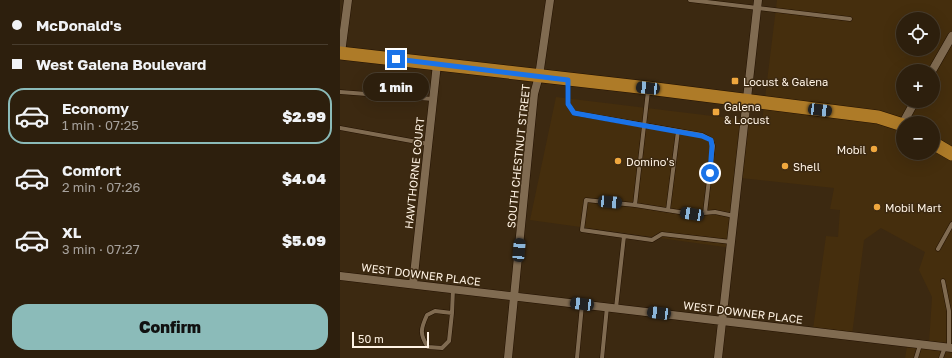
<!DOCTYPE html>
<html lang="en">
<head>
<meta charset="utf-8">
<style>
  :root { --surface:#2d1f0d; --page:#392c1b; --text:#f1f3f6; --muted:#a7a29d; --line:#483d2e; --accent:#8bbbb9 }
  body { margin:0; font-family:"Golos Text",sans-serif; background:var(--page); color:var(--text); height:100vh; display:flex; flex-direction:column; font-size:15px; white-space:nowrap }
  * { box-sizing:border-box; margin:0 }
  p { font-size:13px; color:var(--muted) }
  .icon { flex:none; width:22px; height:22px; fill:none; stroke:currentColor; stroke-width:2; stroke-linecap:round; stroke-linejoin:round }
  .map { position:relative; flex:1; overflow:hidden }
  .details { display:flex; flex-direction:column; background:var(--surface); width:340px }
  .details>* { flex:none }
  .guide { display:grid; align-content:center; height:88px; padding:0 12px; background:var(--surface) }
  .tools { position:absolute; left:556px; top:12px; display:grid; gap:8px }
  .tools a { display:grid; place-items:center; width:44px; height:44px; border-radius:50%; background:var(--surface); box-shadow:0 4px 16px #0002,0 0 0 1px var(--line); font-size:20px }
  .scale { position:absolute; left:12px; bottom:10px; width:77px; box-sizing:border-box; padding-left:4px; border:2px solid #fff3e4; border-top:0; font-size:11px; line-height:14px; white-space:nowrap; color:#fff3e4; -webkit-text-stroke:3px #3c2911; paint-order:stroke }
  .end { position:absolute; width:18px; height:18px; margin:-9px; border:5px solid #1a73e8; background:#fff; box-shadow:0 0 0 2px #fff }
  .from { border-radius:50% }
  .bubble { position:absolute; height:28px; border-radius:14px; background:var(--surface); box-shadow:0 4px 16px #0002,0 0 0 1px var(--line); font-size:13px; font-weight:800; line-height:28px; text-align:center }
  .car { position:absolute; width:12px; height:24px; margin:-12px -6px; border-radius:5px; box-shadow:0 0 3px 1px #0007; background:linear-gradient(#222 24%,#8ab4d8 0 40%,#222 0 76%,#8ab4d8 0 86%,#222 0) }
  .guide b { display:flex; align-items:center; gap:14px; height:38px; font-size:15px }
  .guide b+b { border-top:1px solid var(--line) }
  .guide i { width:10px; height:10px; background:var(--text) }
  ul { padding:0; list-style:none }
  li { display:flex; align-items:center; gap:12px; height:56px; margin:0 8px 6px; padding:0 4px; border:2px solid transparent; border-radius:16px }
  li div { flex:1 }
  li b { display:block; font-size:15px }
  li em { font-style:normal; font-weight:800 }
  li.active { border-color:var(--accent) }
  li>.icon { width:36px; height:36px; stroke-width:1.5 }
  .button { display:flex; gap:8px; margin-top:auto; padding:8px 12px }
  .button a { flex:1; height:46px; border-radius:16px; background:var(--accent); color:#111; font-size:16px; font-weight:800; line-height:46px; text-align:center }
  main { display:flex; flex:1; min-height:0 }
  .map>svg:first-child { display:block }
  .built { fill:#452e0d; fill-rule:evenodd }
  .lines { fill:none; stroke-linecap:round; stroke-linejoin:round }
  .service-casing { stroke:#210; stroke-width:5 }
  .minor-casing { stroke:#210; stroke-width:9 }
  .primary-casing { stroke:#210; stroke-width:14 }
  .service { stroke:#806b51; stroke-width:4 }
  .minor { stroke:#806b51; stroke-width:8 }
  .primary { stroke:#ae7b28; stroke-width:13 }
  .route { stroke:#1a73e8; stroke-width:5 }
  .poi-dot { fill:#efa73e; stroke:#3c2911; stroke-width:1.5 }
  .labels { text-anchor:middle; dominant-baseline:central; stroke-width:3; stroke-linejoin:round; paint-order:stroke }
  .poi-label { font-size:11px; fill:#fff3e4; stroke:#3c2911; text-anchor:start }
  .street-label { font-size:11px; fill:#fff3e4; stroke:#3c2911 }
</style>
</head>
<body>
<main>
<section class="details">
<div class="guide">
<b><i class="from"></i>McDonald's</b>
<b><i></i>West Galena Boulevard</b>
</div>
<ul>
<li class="active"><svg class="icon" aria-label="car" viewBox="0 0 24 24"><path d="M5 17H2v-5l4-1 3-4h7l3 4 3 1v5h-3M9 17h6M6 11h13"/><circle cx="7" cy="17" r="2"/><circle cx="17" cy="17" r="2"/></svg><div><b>Economy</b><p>1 min · 07:25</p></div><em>$2.99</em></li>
<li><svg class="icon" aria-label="car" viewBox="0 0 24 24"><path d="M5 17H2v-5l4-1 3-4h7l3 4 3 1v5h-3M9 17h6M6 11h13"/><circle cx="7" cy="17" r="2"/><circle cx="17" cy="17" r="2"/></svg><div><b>Comfort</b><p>2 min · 07:26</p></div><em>$4.04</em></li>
<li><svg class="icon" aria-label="car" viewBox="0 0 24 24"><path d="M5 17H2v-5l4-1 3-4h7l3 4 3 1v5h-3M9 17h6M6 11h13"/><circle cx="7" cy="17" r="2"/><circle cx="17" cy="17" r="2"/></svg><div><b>XL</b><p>3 min · 07:27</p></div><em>$5.09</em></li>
</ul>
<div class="button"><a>Confirm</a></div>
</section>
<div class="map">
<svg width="612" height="358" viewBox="0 0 612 358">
  <rect width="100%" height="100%" fill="#3c2911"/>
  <path class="built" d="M437 0H612V358H565L568 341 589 343 592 297 579 270 585 252 541 228 524 240 512 335 473 329 486 236 498 237 500 210 490 209 494 188 401 178 392 248 190 220 216 97 422 122ZM563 19H593V49H563ZM563 71H593V101H563ZM563 123H593V153H563Z"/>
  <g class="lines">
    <g class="service-casing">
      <path id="service" d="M350 0 510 19
        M228 81V104L234 113 362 135 371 140 373 146 365 213
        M308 91 295 205 352 214 375 212 394 216
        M0 92 93 99
        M0 128 88 144
        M295 205 246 200 242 230 312 240 322 234 391 242
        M328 210 338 131
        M598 249 612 224
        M603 281 609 311V348
        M276 308 284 236
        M112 313 95 311 87 315C81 328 79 334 88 347L102 348 109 341 112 313 113 289
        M237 358 242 305
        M262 358 267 307
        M576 358 580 345
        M601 358 605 347"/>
    </g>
    <g class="minor-casing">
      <path id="minor" d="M1 53 8 0
        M592 71 612 36
        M563 123 575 101
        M0 276 612 348
        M73 284 97 64
        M168 358 194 94 199 76 210 0
        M378 358 418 0"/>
    </g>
    <g class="primary-casing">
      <path id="primary" d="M0 53 308 88 538 117 563 125
        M593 143 612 154"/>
    </g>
    <use href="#service" class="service"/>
    <use href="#minor" class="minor"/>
    <use href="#primary" class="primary"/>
  </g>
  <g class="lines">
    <path class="route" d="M56 59 228 80V104L234 113 362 136 371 140 372 146 370 173"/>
  </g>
  <g class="poi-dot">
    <rect x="391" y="77" width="8" height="8" rx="2"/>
    <rect x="372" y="108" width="8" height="8" rx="2"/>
    <circle cx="534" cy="149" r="4"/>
    <circle cx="278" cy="161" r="4"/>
    <circle cx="445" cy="166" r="4"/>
    <circle cx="537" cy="207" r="4"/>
  </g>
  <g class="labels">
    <g class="poi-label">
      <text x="403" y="81">Locust &amp; Galena</text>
      <text x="384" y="106">Galena<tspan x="384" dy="13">&amp; Locust</tspan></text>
      <text x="526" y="149" text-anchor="end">Mobil</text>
      <text x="286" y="161">Domino's</text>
      <text x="453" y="166">Shell</text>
      <text x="545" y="207">Mobil Mart</text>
    </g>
    <g class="street-label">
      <text transform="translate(178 156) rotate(-84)">SOUTH CHESTNUT STREET</text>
      <text transform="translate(74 173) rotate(-84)">HAWTHORNE COURT</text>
      <text transform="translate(81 274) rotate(7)">WEST DOWNER PLACE</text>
      <text transform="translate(403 312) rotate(7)">WEST DOWNER PLACE</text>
    </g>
  </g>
</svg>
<div class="tools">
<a><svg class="icon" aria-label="locate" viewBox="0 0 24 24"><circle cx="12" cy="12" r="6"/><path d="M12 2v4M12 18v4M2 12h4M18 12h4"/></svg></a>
<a>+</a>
<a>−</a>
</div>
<div class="scale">50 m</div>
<i class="end from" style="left:370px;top:173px"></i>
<i class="end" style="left:56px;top:59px"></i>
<div class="bubble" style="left:23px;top:73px;width:66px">1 min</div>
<i class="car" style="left:308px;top:88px;rotate:276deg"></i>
<i class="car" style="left:480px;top:110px;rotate:97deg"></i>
<i class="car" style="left:270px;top:202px;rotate:95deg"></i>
<i class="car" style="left:352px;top:214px;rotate:279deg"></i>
<i class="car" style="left:179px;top:250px;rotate:5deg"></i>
<i class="car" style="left:242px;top:304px;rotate:277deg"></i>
<i class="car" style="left:319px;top:313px;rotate:277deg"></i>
</div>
</main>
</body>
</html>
